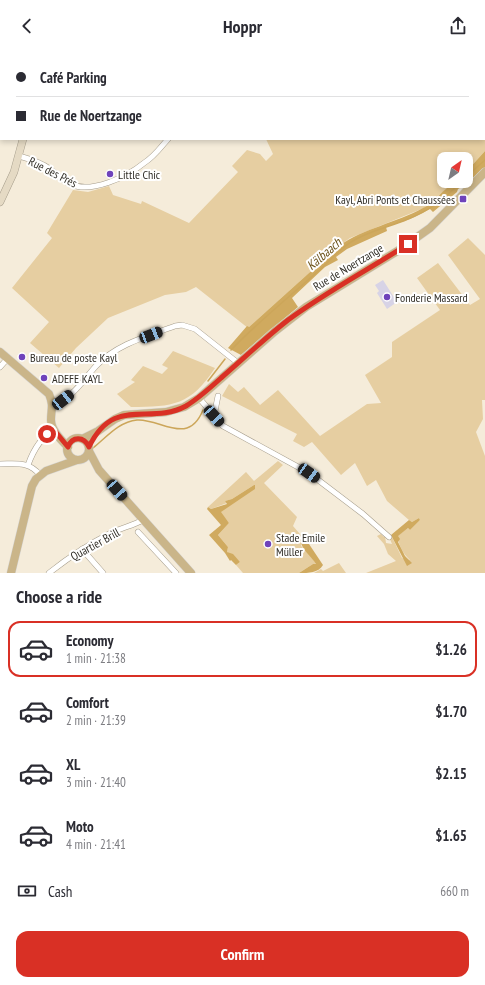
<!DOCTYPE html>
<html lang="en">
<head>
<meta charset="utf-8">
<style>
  :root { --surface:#fff; --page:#f2f2f3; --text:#2b2b33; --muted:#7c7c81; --line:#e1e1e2; --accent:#d93025 }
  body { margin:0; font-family:"PT Sans Narrow",sans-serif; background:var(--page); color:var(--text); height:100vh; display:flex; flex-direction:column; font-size:15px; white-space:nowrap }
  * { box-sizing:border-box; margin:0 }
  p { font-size:13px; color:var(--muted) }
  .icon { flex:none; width:22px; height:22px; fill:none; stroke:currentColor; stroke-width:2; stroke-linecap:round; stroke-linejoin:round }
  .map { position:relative; height:521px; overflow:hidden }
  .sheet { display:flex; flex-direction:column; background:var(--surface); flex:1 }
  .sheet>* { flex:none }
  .guide { position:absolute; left:0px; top:0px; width:485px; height:88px; box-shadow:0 2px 6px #0003; display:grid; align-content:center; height:88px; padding:0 16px; background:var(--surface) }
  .needle { width:26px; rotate:34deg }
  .tools { position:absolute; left:437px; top:100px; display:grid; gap:8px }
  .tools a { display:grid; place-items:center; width:36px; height:36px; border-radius:8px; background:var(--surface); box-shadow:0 2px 6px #0003; font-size:20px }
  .end { position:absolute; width:18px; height:18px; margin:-9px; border:5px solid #d93025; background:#fff; box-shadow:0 0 0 2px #fff }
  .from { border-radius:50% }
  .car { position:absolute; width:12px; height:24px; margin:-12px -6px; border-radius:5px; box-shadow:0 0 3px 1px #0007; background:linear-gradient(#222 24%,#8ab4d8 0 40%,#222 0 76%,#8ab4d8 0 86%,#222 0) }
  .guide b { display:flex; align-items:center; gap:14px; height:38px; font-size:15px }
  .guide b+b { border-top:1px solid var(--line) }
  .guide i { width:10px; height:10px; background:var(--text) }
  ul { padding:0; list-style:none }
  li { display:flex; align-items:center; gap:12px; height:56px; margin:0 8px 6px; padding:0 8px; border:2px solid transparent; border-radius:12px }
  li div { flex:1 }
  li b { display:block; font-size:15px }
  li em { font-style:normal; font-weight:700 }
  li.selected { border-color:var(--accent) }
  li>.icon { width:36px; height:36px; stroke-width:1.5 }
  h2 { padding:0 16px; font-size:18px; line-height:48px }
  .pay { display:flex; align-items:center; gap:10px; height:44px; padding:0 16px; font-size:15px }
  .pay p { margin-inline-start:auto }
  .button { display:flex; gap:8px; margin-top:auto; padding:8px 16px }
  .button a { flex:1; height:46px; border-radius:12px; background:var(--accent); color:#fff; font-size:16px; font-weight:700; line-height:46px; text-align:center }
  header { display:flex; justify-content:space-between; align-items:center; height:52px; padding:0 16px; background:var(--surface); font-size:18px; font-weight:700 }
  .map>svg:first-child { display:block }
  .green { fill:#e6cea1 }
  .forest { fill:#d0aa5f }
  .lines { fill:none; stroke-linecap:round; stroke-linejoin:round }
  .stream { stroke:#cca65a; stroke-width:1.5 }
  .building { fill:#d7d3e6 }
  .street-casing { stroke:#a59c8b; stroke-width:6 }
  .secondary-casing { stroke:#a59c8b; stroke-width:8 }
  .primary-casing { stroke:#d6d5d4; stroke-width:9 }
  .street { stroke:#fff; stroke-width:5 }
  .secondary { stroke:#e5dac4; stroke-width:7 }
  .primary { stroke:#cab589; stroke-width:8 }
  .route { stroke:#d93025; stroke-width:5 }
  .poi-dot { fill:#6f43bb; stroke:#fff; stroke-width:1.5 }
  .labels { text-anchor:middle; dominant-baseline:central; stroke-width:4; stroke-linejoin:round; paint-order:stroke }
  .street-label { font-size:12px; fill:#322f28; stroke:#fff }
  .poi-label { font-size:12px; fill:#322f28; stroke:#fff; text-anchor:start }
  .water-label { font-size:13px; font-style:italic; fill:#6b5118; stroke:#fff }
</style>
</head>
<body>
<header><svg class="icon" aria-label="back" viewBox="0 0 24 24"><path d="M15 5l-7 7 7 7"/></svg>Hoppr<svg class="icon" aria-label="share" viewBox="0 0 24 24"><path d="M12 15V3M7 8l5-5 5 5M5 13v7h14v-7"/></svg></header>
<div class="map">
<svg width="485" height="521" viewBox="0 0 485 521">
  <rect width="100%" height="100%" fill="#f5ecda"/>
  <path class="green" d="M226 0H485V99L466 120V107H444V129H457L451 133 424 156 350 186 339 194 248 276 196 235 186 240 165 243 108 266 76 296 59 316 30 291 49 270 12 236 52 186 47 181 73 138 88 140 109 134 113 143 141 152 142 149 189 171 238 120 232 114 247 98 260 102 266 109 273 102 266 87H484V1Z
    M468 186 485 203V348H482L483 367 476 380 485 404V521H366L396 509 388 502 384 492 377 484 381 482 384 485 385 484 386 491 392 492 389 485 391 483 402 506 410 508C403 502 399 493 397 484L408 476 410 478 420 468 419 466 412 470 409 468 387 449 376 428 367 434 355 411 341 423 312 390 304 395 293 389 297 382 222 344 229 332 238 340 244 335 260 353 278 338 320 384 367 352 381 351 365 323 392 305V290L440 258 417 226 438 211 470 253 480 247 448 203Z
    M173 299 215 316C191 353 173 355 131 355L117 342 135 330 131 328 143 314 162 322 168 316 162 313Z
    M278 409 283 413 264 431 297 465 293 474 306 489 301 487V494L312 505 316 512H313L299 521H243L236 513 240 510 227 500 228 495 218 483 229 471 220 460 255 434 254 433 232 447 225 449 227 451 211 457 208 455 246 420 254 429Z
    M339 511 346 521H314L321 517 323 519Z"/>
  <path class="forest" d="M485 99V116L467 132 458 137 457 140 433 160 430 157 410 167 386 175 387 179 347 197 336 205 338 208 325 215 292 246 298 255 241 303 228 296 247 274 249 275 339 194C364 176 396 171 423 156 440 148 445 129 466 129V120Z
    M254 433H255V437L252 439 221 460 229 471 218 483 228 495 227 500 233 502 240 510 236 513 231 508 230 509 225 501 209 483 221 473 207 457 208 455 211 457 227 452 225 449 232 447Z
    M419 466 420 468 410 478 408 476 398 484 400 487 398 490 405 504 412 511 407 514 391 483 409 468 412 470Z
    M301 487 309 492 323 513C318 521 309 521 299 521L313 512H316C311 504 302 498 300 488Z"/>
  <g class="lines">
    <path class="stream" d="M466 125 485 108
      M231 298C258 270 288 246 317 220 329 210 338 198 351 190 368 179 390 175 408 167 430 159 446 145 462 129
      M208 329 225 307
      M93 396C107 385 118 370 137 368 160 366 188 395 203 358"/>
  </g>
  <path class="building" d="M383 228 397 250 387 257 377 241 379 239 375 233Z"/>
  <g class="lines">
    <g class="street-casing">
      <path id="street" d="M145 0 146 1
        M211 1 212 0
        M19 104C30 107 40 110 50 117 57 122 62 128 70 132 91 142 127 125 144 111 154 105 161 95 168 87
        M0 315 8 306
        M199 346 223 374 309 421 363 462 389 485
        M53 351C72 348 84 327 96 314 117 292 148 284 175 274L182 273 195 277 238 311
        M214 364 218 344
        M0 412C16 412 29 409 40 423
        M28 413C33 399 41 385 54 378
        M138 480 176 521
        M82 497 103 521
        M49 521C68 506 87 493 109 482 120 476 132 474 143 468"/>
    </g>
    <g class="secondary-casing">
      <path id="secondary" d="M72 1 73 0
        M0 150 14 120 23 87"/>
    </g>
    <g class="primary-casing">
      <path id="primary" d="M0 300 49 342C54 354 51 357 51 368 51 378 61 388 68 395
        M67 397a11 11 0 1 1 22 0a11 11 0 1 1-22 0Z
        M82 387 98 379 115 367 124 363 166 360 184 355 199 346 274 280 306 255 399 198 430 176 485 120
        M89 399 99 418 191 521
        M11 521 32 434 36 427 46 419 77 408"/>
    </g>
    <use href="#street" class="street"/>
    <use href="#secondary" class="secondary"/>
    <use href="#primary" class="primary"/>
  </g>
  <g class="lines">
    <path class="route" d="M47 382 54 378 68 395C72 384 84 384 89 395 114 343 149 374 186 354 199 346 210 336 221 326 243 307 265 286 288 268 326 240 368 218 408 192"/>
  </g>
  <g class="poi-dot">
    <circle cx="110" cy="122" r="4"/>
    <rect x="459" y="143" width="8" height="8" rx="2"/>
    <circle cx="387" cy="245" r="4"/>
    <circle cx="22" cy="305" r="4"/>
    <circle cx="44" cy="326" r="4"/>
    <circle cx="268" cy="492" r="4"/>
  </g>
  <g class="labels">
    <g class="street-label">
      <text transform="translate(53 120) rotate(27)">Rue des Prés</text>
      <text transform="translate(348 215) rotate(-31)">Rue de Noertzange</text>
      <text transform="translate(95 492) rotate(-29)">Quartier Brill</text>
    </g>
    <g class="poi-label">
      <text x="118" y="122">Little Chic</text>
      <text x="455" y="147" text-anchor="end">Kayl, Abri Ponts et Chaussées</text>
      <text x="395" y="245">Fonderie Massard</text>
      <text x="30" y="305">Bureau de poste Kayl</text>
      <text x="52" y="326">ADEFE KAYL</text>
      <text x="276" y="485">Stade Emile<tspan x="276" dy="14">Müller</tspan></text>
    </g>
    <g class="water-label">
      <text transform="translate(324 202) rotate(-41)">Kälbaach</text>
    </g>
  </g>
</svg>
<div class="tools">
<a><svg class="needle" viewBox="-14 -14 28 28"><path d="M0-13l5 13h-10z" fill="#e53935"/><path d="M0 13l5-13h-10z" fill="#7c7c81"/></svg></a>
</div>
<i class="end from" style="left:47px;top:382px"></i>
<i class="end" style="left:408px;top:192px"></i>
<i class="car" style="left:151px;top:283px;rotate:69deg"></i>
<i class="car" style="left:63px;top:348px;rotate:52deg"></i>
<i class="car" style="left:214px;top:364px;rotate:138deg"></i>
<i class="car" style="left:309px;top:421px;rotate:125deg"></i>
<i class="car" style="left:117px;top:438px;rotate:138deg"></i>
<div class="guide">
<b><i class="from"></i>Café Parking</b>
<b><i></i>Rue de Noertzange</b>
</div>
</div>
<section class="sheet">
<h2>Choose a ride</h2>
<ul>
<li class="selected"><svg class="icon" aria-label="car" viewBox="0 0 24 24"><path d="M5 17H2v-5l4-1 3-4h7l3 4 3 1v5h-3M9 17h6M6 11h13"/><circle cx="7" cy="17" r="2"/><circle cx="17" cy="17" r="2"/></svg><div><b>Economy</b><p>1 min · 21:38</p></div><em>$1.26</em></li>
<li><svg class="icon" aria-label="car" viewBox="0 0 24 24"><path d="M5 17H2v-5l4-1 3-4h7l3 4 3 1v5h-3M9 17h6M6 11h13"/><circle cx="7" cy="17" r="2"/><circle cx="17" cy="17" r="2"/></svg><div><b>Comfort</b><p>2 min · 21:39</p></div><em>$1.70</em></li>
<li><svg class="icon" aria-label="car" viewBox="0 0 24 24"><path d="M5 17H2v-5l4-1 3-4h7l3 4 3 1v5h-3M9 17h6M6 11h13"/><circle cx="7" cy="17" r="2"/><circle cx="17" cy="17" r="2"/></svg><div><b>XL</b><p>3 min · 21:40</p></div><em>$2.15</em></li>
<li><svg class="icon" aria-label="car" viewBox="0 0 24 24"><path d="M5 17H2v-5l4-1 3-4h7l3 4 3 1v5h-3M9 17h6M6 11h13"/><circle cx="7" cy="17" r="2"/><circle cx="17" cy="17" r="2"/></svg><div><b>Moto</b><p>4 min · 21:41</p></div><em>$1.65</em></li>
</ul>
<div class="pay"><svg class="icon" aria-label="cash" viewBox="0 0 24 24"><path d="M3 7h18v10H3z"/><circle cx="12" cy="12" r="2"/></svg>Cash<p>660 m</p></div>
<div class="button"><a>Confirm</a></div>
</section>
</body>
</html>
